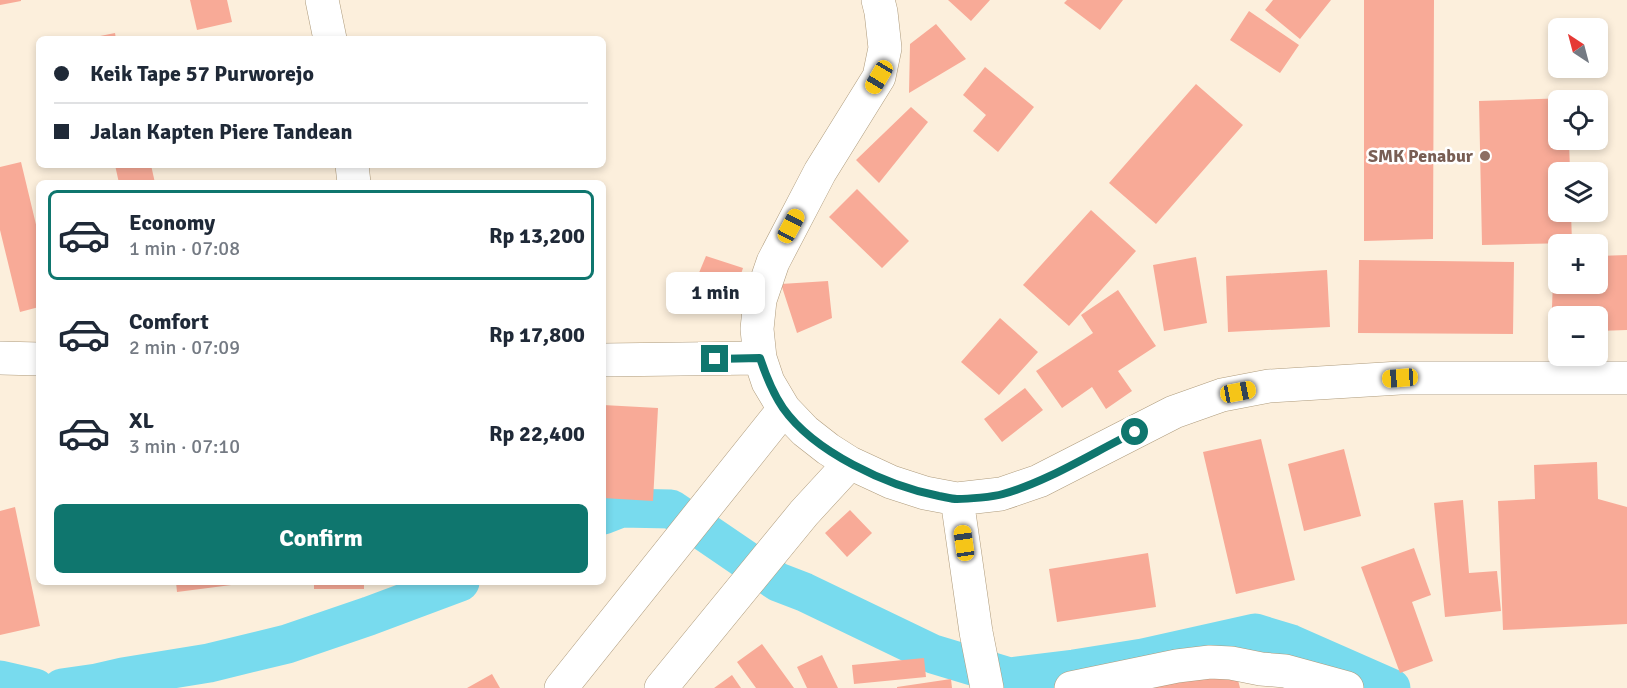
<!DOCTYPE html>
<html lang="en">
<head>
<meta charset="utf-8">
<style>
  :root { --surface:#fff; --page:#f2f2f3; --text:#1f2937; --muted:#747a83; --line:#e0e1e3; --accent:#0f766e }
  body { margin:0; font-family:Signika,sans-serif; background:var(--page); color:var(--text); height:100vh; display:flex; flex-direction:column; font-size:22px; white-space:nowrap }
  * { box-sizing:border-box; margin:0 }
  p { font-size:20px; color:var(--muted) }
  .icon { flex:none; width:33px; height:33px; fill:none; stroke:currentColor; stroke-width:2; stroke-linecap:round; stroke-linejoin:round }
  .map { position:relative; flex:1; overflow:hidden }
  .details { position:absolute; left:36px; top:180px; width:570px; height:405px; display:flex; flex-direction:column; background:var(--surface); border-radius:9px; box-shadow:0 3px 9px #0003 }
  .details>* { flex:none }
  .hud { position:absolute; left:36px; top:36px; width:570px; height:132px; border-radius:9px; box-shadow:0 3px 9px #0003; display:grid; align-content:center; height:132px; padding:0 18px; background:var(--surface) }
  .needle { width:39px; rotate:324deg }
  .buttons { position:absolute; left:1548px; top:18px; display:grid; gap:12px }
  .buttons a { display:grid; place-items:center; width:60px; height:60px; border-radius:9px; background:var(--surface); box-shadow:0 3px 9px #0003; font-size:30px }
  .end { position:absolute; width:27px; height:27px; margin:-14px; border:8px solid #0f766e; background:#fff; box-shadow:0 0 0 3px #fff }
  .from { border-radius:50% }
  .bubble { position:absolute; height:42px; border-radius:9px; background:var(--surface); box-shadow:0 3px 9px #0003; font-size:20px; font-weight:700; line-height:42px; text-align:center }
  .car { position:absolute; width:18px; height:36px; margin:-18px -9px; border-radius:8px; box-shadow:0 0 4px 2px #0007; background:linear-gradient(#f5c518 24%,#345 0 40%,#f5c518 0 76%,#345 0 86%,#f5c518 0) }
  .hud b { display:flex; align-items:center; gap:21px; height:57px; font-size:22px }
  .hud b+b { border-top:2px solid var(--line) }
  .hud i { width:15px; height:15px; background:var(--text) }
  ul { padding:10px 0 0; list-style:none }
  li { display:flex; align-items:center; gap:18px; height:90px; margin:0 12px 9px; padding:0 6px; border:3px solid transparent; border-radius:9px }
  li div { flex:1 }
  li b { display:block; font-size:22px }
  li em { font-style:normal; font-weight:700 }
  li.on { border-color:var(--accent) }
  li>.icon { width:54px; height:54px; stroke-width:1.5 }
  .primary-button { display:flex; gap:12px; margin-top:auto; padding:12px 18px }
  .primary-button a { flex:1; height:69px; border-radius:9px; background:var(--accent); color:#fff; font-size:24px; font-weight:700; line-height:69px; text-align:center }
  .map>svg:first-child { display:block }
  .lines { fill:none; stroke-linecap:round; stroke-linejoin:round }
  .canal { stroke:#78dbee; stroke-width:39 }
  .building { fill:#f8aa97 }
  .minor-casing { stroke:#ae9b7c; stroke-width:34 }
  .minor { stroke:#fff; stroke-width:33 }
  .route { stroke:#0f766e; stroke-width:8 }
  .education-dot { fill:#8d6e63; stroke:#fff; stroke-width:2 }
  .labels { text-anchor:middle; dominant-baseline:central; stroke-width:5; stroke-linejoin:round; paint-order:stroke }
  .education-label { font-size:18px; font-weight:bold; fill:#785e54; stroke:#fff; text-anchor:end }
</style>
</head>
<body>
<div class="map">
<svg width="1627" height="688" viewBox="0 0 1627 688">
  <rect width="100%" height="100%" fill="#fcefdc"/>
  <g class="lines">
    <path class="canal" d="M603 515 621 508 671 509 778 582 804 592 933 654 1009 677 1074 669 1143 658 1255 633 1291 644 1391 688
      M0 680 35 688
      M62 688 97 683 123 677 209 663 287 644 369 616 460 582"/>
  </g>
  <path class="building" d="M0 0H21V1L0 5Z
    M190 0H227L232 22 197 30Z
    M948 0H990L971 21Z
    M1067 0H1123L1100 30 1064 3Z
    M1273 0H1331L1300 39 1265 10Z
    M1364 0H1434L1433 239 1364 241Z
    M1249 11 1299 45 1280 73 1230 40Z
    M936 24 966 59 909 93 910 44Z
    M115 33 116 39H91L90 38Z
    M985 67 1034 107 998 152 973 131 986 115 963 95Z
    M1196 84 1243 125 1156 224 1109 183Z
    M1568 98V100H1558V140H1569L1570 172H1558V212H1571L1572 243 1482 245 1479 101Z
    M911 107 928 122 879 183 856 160Z
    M21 162 39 237V307L20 312 0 230V167Z
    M115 165H151L155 183H119Z
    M857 189 909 241 882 268 829 217Z
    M1091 210 1136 251 1069 326 1023 285Z
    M1627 255V330L1598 331V316H1558V332H1551L1554 256H1558V284H1598V256Z
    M706 256 743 268 728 313 691 292Z
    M1196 257 1207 323 1164 331 1153 265Z
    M1359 260 1514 262 1513 334 1358 333Z
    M1327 270 1330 327 1228 332 1226 276Z
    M828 281 832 318 797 333 781 284Z
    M1118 290 1156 346 1118 371 1132 391 1106 409 1092 387 1062 408 1036 371 1093 333 1081 315Z
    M1000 318 1038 352 999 395 961 362Z
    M1025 388 1043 410 1002 442 984 419Z
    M603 405 658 408 653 501 603 498Z
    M1261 439 1295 580 1236 594 1203 452Z
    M1344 449 1361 516 1304 531 1288 464Z
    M1597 462 1598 499 1627 507V624L1503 630 1498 501 1535 499 1534 465Z
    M1463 500 1469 573 1497 571 1501 611 1445 617 1434 503Z
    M15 507 40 626 0 635V511Z
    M850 510 872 533 847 557 825 533Z
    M1414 548 1431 595 1412 602 1433 661 1400 673 1361 567Z
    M1148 553 1156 607 1057 622 1049 569Z
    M176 582H239V584L177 592Z
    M314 582H364V589H314Z
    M762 644 794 688H756L737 662Z
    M822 655 838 688H807L797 667Z
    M924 658 926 677 854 684 852 665Z
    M1236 672 1240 688H1155V687Z
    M492 674 500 688H467Z
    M732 675 741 688H714Z
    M951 679 952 688H897V687Z"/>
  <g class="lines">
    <g class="minor-casing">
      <path id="minor" d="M322 0 330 39
        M878 0 881 12 885 48 879 77 820 172 773 262 760 300 757 329 760 358 768 382 784 409 805 431 828 449 850 463 891 482 925 493 957 499 1001 494 1039 481 1174 412 1222 395 1269 386 1400 378H1627
        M352 165 354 183
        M0 358 39 359
        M603 360 760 358
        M957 499 976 632 987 688
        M561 688 784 409
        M661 688 804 513 850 463
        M1071 688 1177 666 1210 662 1231 663 1261 669 1285 671 1347 688"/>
    </g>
    <use href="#minor" class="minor"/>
  </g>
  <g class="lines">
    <path class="route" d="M715 359 760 358C766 376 772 392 783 408 814 452 887 486 939 496 945 497 952 499 957 499 968 499 993 497 1003 494 1049 481 1092 453 1135 432"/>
  </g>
  <circle class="education-dot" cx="1485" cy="156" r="6"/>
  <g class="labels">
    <g class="education-label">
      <text x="1473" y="156">SMK Penabur</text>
    </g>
  </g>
</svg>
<div class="buttons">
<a><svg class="needle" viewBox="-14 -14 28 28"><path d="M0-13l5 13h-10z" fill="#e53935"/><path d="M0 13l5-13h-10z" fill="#747a83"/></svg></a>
<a><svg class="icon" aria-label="locate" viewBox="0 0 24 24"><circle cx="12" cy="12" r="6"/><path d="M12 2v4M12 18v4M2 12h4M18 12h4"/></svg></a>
<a><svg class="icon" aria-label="layers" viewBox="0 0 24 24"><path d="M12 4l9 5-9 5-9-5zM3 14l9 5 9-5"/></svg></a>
<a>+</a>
<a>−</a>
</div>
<i class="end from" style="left:1135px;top:432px"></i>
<i class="end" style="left:715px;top:359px"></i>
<div class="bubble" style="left:666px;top:272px;width:99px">1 min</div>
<i class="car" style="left:879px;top:77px;rotate:211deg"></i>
<i class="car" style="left:791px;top:226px;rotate:28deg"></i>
<i class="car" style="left:1400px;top:378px;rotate:266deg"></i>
<i class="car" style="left:1238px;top:392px;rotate:79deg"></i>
<i class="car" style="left:964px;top:543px;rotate:352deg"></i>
<div class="hud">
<b><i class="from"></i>Keik Tape 57 Purworejo</b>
<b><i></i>Jalan Kapten Piere Tandean</b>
</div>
<section class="details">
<ul>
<li class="on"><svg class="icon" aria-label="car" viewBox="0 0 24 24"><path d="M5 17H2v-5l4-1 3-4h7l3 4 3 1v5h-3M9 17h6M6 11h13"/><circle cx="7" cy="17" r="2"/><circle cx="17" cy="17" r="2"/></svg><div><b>Economy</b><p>1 min · 07:08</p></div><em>Rp 13,200</em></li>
<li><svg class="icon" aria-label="car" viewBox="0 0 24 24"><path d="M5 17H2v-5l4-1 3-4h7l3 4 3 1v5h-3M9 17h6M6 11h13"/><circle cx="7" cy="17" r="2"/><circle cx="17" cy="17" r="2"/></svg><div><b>Comfort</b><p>2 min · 07:09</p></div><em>Rp 17,800</em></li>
<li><svg class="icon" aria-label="car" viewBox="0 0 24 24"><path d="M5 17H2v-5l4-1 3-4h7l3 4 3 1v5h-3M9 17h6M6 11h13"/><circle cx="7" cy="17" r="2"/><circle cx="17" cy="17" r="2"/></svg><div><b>XL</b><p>3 min · 07:10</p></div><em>Rp 22,400</em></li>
</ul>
<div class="primary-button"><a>Confirm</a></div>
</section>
</div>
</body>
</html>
